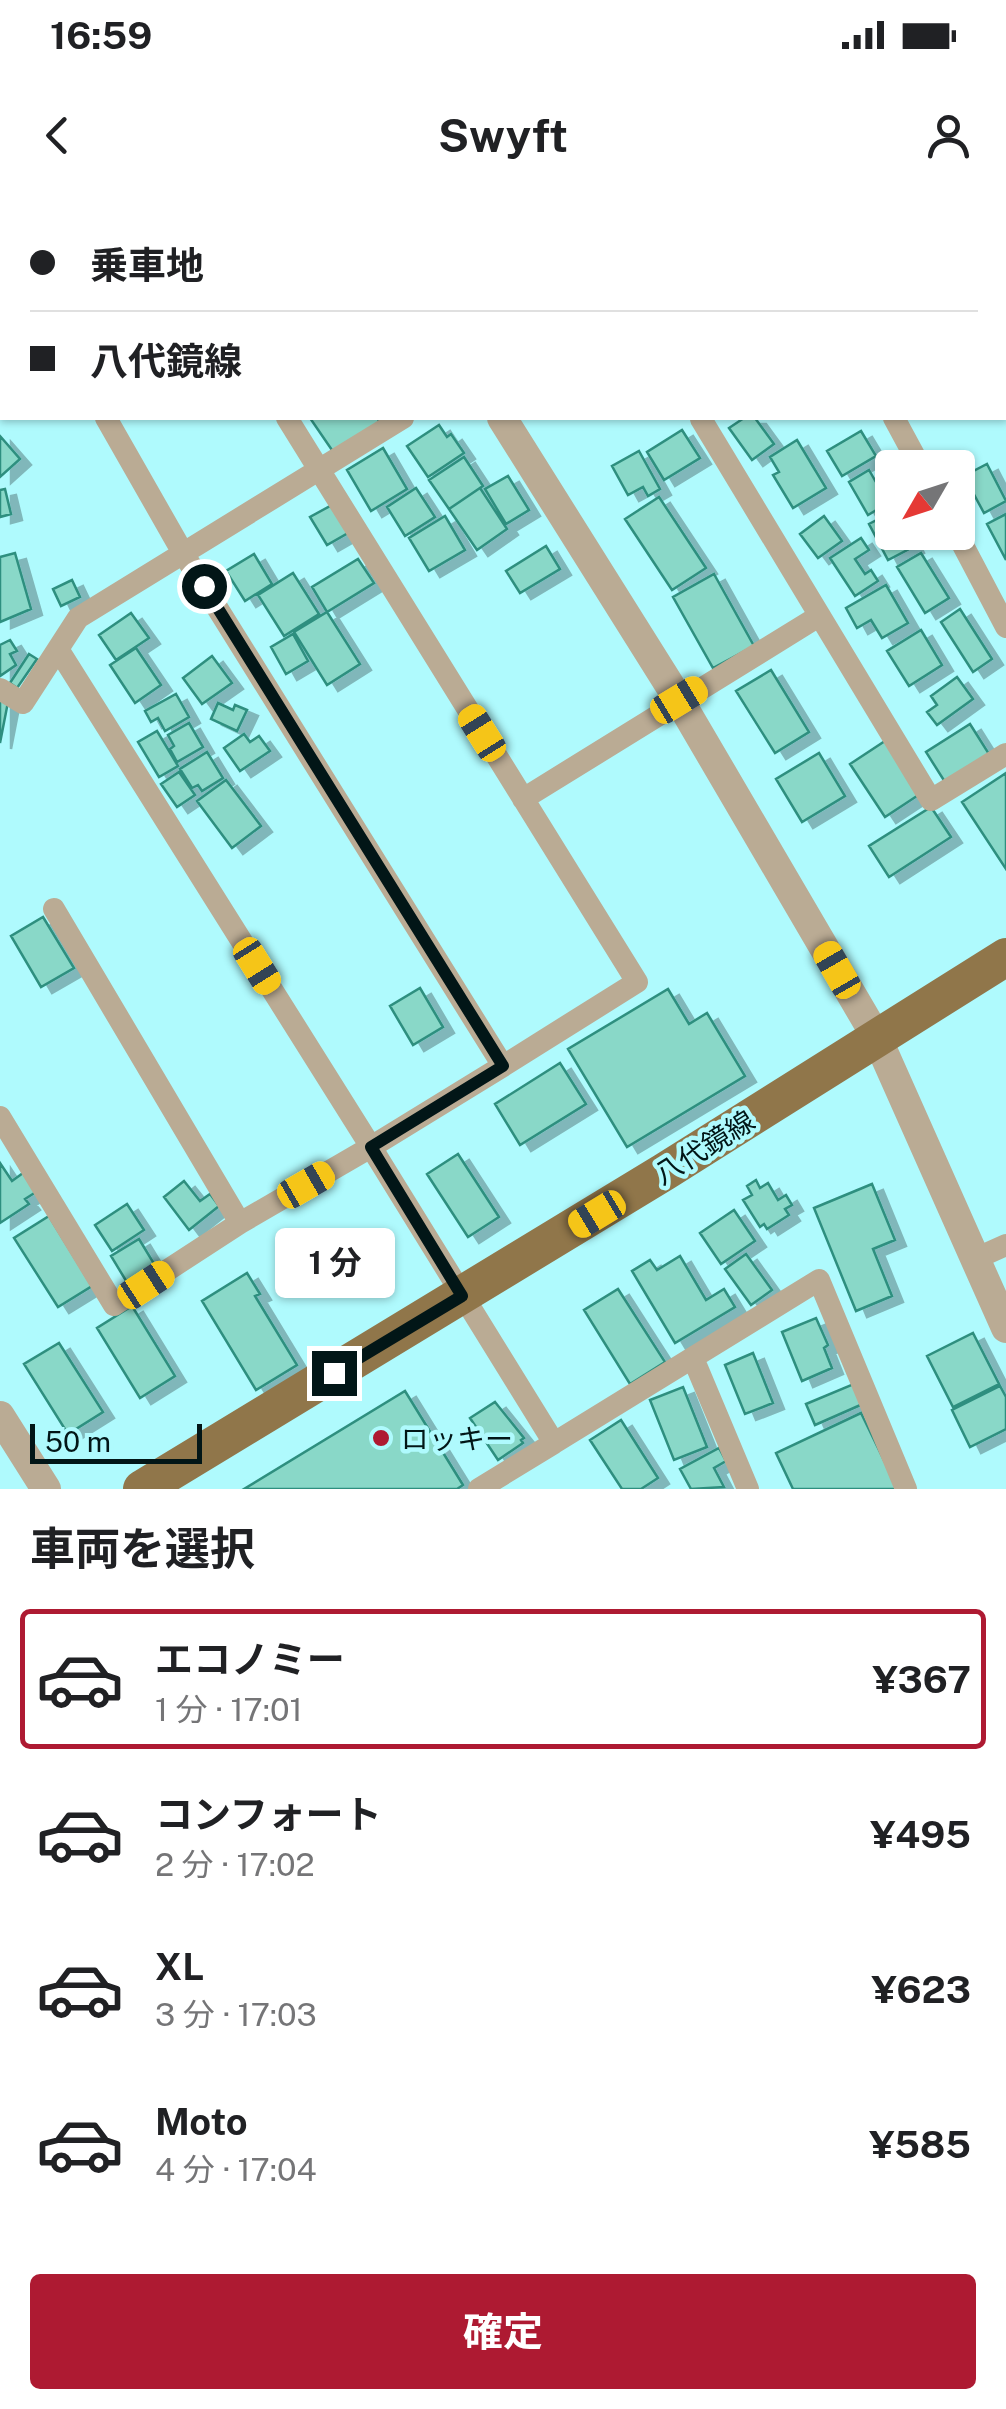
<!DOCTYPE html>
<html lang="ja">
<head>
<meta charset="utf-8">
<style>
  :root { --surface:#fff; --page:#f6f6f6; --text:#202124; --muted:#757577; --line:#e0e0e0; --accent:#ae1a32 }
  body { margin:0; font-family:"Public Sans","Noto Sans JP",sans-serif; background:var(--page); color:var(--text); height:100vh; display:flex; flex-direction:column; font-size:38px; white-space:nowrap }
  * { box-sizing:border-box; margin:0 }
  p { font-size:32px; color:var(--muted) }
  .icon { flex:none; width:55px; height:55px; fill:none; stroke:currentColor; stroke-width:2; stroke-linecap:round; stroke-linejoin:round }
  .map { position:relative; height:1289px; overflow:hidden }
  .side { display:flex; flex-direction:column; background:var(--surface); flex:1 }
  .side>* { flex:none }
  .guide { position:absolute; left:0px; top:0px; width:1008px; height:220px; box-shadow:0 2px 8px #0004; display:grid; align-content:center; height:220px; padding:0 30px; background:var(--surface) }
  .needle { width:65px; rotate:231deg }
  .controls { position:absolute; left:875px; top:250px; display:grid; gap:20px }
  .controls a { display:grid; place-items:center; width:100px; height:100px; border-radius:10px; background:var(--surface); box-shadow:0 2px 8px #0004; font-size:50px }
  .scale { position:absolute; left:30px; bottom:25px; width:172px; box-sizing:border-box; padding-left:10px; border:5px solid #021617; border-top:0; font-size:28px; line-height:35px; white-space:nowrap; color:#021617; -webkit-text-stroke:8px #affafd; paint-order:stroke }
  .end { position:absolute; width:45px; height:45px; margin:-22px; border:12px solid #021617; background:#fff; box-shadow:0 0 0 5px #fff }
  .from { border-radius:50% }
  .bubble { position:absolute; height:70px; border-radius:10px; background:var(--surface); box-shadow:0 2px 8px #0004; font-size:32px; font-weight:700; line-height:70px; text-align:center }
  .car { position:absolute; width:30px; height:60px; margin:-30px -15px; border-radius:12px; box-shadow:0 0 8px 2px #0007; background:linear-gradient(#f5c518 24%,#345 0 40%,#f5c518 0 76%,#345 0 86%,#f5c518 0) }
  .guide b { display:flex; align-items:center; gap:35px; height:95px; font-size:38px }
  .guide b+b { border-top:2px solid var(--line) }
  .guide i { width:25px; height:25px; background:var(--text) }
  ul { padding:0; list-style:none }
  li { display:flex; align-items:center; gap:30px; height:140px; margin:0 20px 15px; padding:0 10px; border:5px solid transparent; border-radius:10px }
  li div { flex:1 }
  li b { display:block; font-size:38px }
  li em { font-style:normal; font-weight:700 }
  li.current { border-color:var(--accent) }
  li>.icon { width:90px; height:90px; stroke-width:1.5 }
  h2 { padding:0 30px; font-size:45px; line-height:120px }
  .action { display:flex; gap:20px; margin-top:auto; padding:20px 30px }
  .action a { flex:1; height:115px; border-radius:10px; background:var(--accent); color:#fff; font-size:40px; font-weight:700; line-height:115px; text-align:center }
  .status { display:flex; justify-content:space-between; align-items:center; height:70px; padding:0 50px; background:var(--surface); direction:ltr }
  .status svg { height:28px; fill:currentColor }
  header { display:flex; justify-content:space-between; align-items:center; height:130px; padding:0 30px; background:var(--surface); font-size:45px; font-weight:700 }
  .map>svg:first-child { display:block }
  .building { fill:#89d8c8; stroke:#2e8f7f; stroke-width:2.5; filter:url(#shadow) }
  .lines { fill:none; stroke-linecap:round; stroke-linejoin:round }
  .minor { stroke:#baab94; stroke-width:22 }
  .tertiary { stroke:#baab94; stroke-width:30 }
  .primary { stroke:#90764a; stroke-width:38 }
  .route { stroke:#021617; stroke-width:12 }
  .poi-dot { fill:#ae1a32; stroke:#affafd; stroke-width:4 }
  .labels { text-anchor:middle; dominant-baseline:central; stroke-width:9; stroke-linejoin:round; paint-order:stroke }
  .street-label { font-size:28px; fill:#021617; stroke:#affafd }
  .poi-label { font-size:28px; fill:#021617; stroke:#affafd; text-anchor:start }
</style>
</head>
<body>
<div class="status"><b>16:59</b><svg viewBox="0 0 49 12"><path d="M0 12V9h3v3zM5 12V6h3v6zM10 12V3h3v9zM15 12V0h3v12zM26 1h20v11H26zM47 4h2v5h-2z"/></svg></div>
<header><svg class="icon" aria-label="back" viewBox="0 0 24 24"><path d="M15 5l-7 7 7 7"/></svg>Swyft<svg class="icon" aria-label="person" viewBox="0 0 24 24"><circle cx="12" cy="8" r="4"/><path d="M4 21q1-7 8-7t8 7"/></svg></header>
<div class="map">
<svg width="1006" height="1289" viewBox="0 0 1006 1289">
  <defs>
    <filter id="shadow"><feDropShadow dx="11" dy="6" stdDeviation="0" flood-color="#0004"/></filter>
  </defs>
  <rect width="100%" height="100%" fill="#affafd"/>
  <path class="building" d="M310 218H377L380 222 334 253Z
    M744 218H755L774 244 752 260 729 228Z
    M439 225 447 237 451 234 464 253 428 277 407 246Z
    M682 230 700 258 664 280 647 252Z
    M861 231 876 256 842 276 827 251Z
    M0 236 20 259 0 277Z
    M797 240 826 288 793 308 773 275 779 272 770 257Z
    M383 248 407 289 371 311 347 270Z
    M639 251 660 289 648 296 643 287 628 295 612 266Z
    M464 257 483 286 449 309 429 280Z
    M987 264 1006 301 984 313 964 276Z
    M869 270 888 303 868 315 849 282Z
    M508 276 529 310 506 324 485 289Z
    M416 288 435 317 405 336 387 307Z
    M480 288 507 329 477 350 449 309Z
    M5 289 11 314 0 317V290Z
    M659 297 706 368 672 390 625 319Z
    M332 305 348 333 327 345 310 317Z
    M892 312V332H905L913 347 888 360 869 324Z
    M1006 314V360L987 324Z
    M445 316 465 350 429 371 409 338Z
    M824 316 842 341 818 358 800 334Z
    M861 338 869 350 855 359 865 374 871 370 878 381 855 396 830 358Z
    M546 346 560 369 520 393 506 371Z
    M15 353 31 409 0 422V357Z
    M921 353 949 398 925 413 897 367Z
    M254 354 272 384 245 401 226 371Z
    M358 359 374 383 327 412 312 387Z
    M293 373 319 414 284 436 258 395Z
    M714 374 754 446 713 468 673 397Z
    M72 380 80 397 61 406 53 389Z
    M886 385 908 423 882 438 871 420 857 428 846 408Z
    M960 409 992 459 973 472 941 422Z
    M327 412 360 464 327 485 294 432Z
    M131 413 149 438 116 460 99 435Z
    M921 430 942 465 909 486 887 451Z
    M293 434 308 461 286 474 271 447Z
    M10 440 17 451 10 454 16 465 0 476V445Z
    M136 448 161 485 135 503 110 465Z
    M29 454 37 459 17 488 10 483Z
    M212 456 232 483 202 504 183 478Z
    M771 470 809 532 775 553 736 491Z
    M957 477 973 499 937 525 927 512 937 505 931 496Z
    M176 494 189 517 165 531 158 518 151 522 145 511Z
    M0 500 8 502 0 543Z
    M218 503 233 510 235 505 247 510 237 531 211 519Z
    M189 523 203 547 177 562 170 549 174 546 168 535Z
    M970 524 989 554 945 582 926 552Z
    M157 531 178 566 159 577 138 542Z
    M244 534 250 542 259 536 270 551 240 571 224 548Z
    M885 541 920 594 885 617 850 564Z
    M207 552 223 578 202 591 198 585 192 588 180 569Z
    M819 553 845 596 802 622 776 579Z
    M179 572 195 595 177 607 161 584Z
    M1006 573V669L962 602Z
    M226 580 261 626 232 648 197 601Z
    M931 607 951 637 889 677 869 646Z
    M43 717 74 768 41 787 11 736Z
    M420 788 443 827 413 845 390 806Z
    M668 789 689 824 707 813 745 876 627 947 568 849Z
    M560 863 586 904 520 945 495 904Z
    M458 954 499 1017 468 1037 427 974Z
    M0 963 12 981 23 973 36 992 25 999 29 1004 0 1023Z
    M756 980 760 988 768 983 778 1000 786 995 792 1005 785 1009 789 1015 767 1029 764 1024 760 1027 743 1000 752 995 747 986Z
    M184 981 200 1001 210 994 219 1006 189 1030 164 997Z
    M872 984 895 1040 873 1049 892 1096 856 1111 814 1008Z
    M127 1004 144 1030 112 1051 95 1025Z
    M734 1010 755 1041 721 1064 700 1033Z
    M49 1016 92 1086 58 1107 14 1038Z
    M139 1039 156 1067 128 1084 111 1056Z
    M746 1054 772 1090 751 1105 725 1069Z
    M680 1056 706 1100 724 1089 735 1107 675 1143 632 1071 650 1060 657 1070Z
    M247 1073 260 1094 255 1096 297 1165 256 1190 202 1101Z
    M618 1089 665 1162 630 1184 584 1110Z
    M132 1106 175 1176 140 1198 97 1128Z
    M816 1118 828 1145 824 1148 832 1168 802 1181 782 1132Z
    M973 1133 999 1184 953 1207 927 1156Z
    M59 1143 103 1212 68 1234 24 1164Z
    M753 1153 773 1203 745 1214 725 1165Z
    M856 1183 865 1203 815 1225 806 1204Z
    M1000 1186 1006 1197V1229L970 1247 952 1210Z
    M683 1187 707 1247 674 1260 650 1200Z
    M405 1191 463 1285 457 1289H244Z
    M495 1202 524 1238 521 1240 523 1243 498 1260 470 1218Z
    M861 1213 898 1289H793L776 1253Z
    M621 1220 658 1278 641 1289H622L590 1240Z
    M719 1248 726 1261 714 1268 724 1287 691 1289 680 1269Z"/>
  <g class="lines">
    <path class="minor" d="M153 0 154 2
      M947 0 948 2
      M70 2 71 0
      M1005 30 1006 29
      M0 80 2 78
      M1005 118 1006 120
      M106 218 183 353 503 866 637 782 287 218
      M703 218 701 219 931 600 1006 554
      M894 218 921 268
      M956 332 1006 427
      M58 449 371 947 503 866
      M0 489 23 503 78 418 403 218
      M523 599 819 416
      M54 709 240 1023
      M0 917 114 1105 240 1023 371 947 554 1243 479 1289
      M977 1058 1006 1045
      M693 1158 748 1289
      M554 1243 819 1080 906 1289"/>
    <path class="tertiary" d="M368 0 370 2
      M751 2 755 0
      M502 218 679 500 877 838 1006 1128
      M0 1216 46 1289"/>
    <path class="primary" d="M142 1289 664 972 1006 757"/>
  </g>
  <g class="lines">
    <path class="route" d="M204 386 503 866 371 947 462 1096 334 1173"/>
  </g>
  <circle class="poi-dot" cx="381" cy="1238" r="10"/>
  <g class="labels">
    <g class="street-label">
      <text transform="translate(704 947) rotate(-32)">八代鏡線</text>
    </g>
    <g class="poi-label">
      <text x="401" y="1238">ロッキー</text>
    </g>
  </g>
</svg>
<div class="controls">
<a><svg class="needle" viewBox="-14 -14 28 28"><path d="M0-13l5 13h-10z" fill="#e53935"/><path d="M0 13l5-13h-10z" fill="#757577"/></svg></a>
</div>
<div class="scale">50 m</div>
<i class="end from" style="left:204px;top:386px"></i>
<i class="end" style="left:334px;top:1173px"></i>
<div class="bubble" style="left:275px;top:1028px;width:120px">1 分</div>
<i class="car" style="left:679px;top:500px;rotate:59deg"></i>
<i class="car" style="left:482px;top:533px;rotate:328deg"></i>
<i class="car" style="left:257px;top:766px;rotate:148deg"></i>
<i class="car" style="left:837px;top:770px;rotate:330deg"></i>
<i class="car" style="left:306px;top:985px;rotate:60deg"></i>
<i class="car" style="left:597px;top:1014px;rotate:239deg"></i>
<i class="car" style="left:146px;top:1085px;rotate:57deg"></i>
<div class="guide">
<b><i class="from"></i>乗車地</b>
<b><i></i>八代鏡線</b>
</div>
</div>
<section class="side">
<h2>車両を選択</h2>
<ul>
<li class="current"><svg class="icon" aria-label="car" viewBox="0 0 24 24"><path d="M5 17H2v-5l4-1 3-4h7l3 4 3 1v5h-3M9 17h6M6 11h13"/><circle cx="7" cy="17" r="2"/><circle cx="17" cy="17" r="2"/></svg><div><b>エコノミー</b><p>1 分 · 17:01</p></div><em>¥367</em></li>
<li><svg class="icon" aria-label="car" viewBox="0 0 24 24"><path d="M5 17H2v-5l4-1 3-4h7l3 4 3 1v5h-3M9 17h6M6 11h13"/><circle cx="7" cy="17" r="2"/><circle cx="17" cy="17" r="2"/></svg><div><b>コンフォート</b><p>2 分 · 17:02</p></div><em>¥495</em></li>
<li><svg class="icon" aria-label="car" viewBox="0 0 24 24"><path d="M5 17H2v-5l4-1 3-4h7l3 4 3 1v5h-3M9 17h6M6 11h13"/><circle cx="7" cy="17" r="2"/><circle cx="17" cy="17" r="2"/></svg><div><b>XL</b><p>3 分 · 17:03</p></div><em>¥623</em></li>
<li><svg class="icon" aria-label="car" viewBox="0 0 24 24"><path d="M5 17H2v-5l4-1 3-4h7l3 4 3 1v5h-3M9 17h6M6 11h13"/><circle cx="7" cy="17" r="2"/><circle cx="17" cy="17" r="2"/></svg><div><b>Moto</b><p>4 分 · 17:04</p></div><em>¥585</em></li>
</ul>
<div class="action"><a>確定</a></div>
</section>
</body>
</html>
